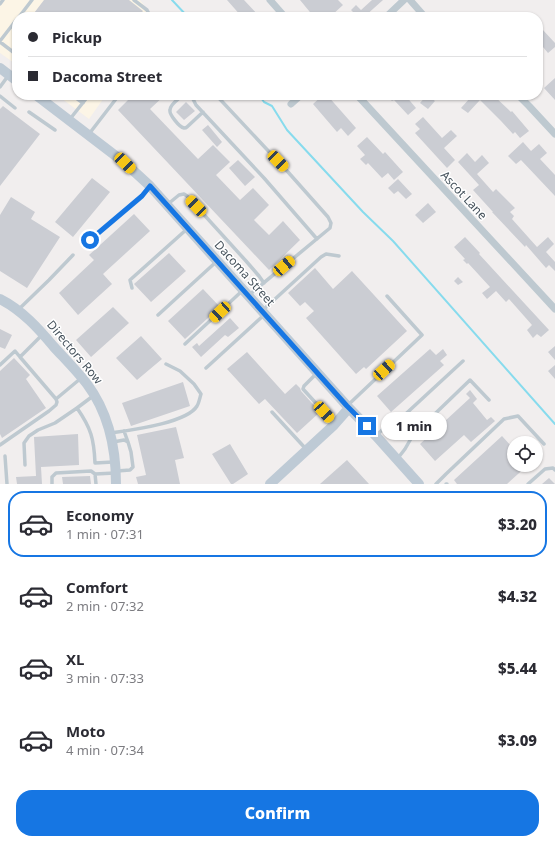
<!DOCTYPE html>
<html lang="en">
<head>
<meta charset="utf-8">
<style>
  :root { --surface:#fff; --page:#f2f2f3; --text:#2b2b33; --muted:#7c7c81; --line:#e1e1e2; --accent:#1676e3 }
  body { margin:0; font-family:"Noto Sans",sans-serif; background:var(--page); color:var(--text); height:100vh; display:flex; flex-direction:column; font-size:15px; white-space:nowrap }
  * { box-sizing:border-box; margin:0 }
  p { font-size:13px; color:var(--muted) }
  .icon { flex:none; width:22px; height:22px; fill:none; stroke:currentColor; stroke-width:2; stroke-linecap:round; stroke-linejoin:round }
  .map { position:relative; height:484px; overflow:hidden }
  .panel { display:flex; flex-direction:column; background:var(--surface); flex:1 }
  .panel>* { flex:none }
  .top-card { position:absolute; left:12px; top:12px; width:531px; height:88px; border-radius:16px; box-shadow:0 1px 3px #0004; display:grid; align-content:center; height:88px; padding:0 16px; background:var(--surface) }
  .tools { position:absolute; left:507px; top:436px; display:grid; gap:8px }
  .tools a { display:grid; place-items:center; width:36px; height:36px; border-radius:50%; background:var(--surface); box-shadow:0 1px 3px #0004; font-size:20px }
  .end { position:absolute; width:18px; height:18px; margin:-9px; border:5px solid #1676e3; background:#fff; box-shadow:0 0 0 2px #fff }
  .from { border-radius:50% }
  .bubble { position:absolute; height:28px; border-radius:14px; background:var(--surface); box-shadow:0 1px 3px #0004; font-size:13px; font-weight:800; line-height:28px; text-align:center }
  .car { position:absolute; width:12px; height:24px; margin:-12px -6px; border-radius:5px; box-shadow:0 0 3px 1px #0007; background:linear-gradient(#f5c518 24%,#345 0 40%,#f5c518 0 76%,#345 0 86%,#f5c518 0) }
  .top-card b { display:flex; align-items:center; gap:14px; height:38px; font-size:15px }
  .top-card b+b { border-top:1px solid var(--line) }
  .top-card i { width:10px; height:10px; background:var(--text) }
  ul { padding:7px 0 0; list-style:none }
  li { display:flex; align-items:center; gap:12px; height:66px; margin:0 8px 6px; padding:0 8px; border:2px solid transparent; border-radius:16px }
  li div { flex:1 }
  li b { display:block; font-size:15px }
  li em { font-style:normal; font-weight:800 }
  li.active { border-color:var(--accent) }
  li>.icon { width:36px; height:36px; stroke-width:1.5 }
  .action { display:flex; gap:8px; margin-top:auto; padding:8px 16px }
  .action a { flex:1; height:46px; border-radius:16px; background:var(--accent); color:#fff; font-size:16px; font-weight:800; line-height:46px; text-align:center }
  .map>svg:first-child { display:block }
  .commercial { fill:#fcf5e6 }
  .lines { fill:none; stroke-linecap:round; stroke-linejoin:round }
  .stream { stroke:#87dbed; stroke-width:2 }
  .building { fill:#cbcdd3 }
  .lane { stroke:#bec9d0; stroke-width:3.5 }
  .street { stroke:#bec9d0; stroke-width:7 }
  .secondary { stroke:#becad5; stroke-width:10 }
  .route { stroke:#1676e3; stroke-width:5 }
  .labels { text-anchor:middle; dominant-baseline:central; stroke-width:3; stroke-linejoin:round; paint-order:stroke }
  .street-label { font-size:12px; fill:#46525c; stroke:#fff }
</style>
</head>
<body>
<div class="map">
<svg width="555" height="484" viewBox="0 0 555 484">
  <rect width="100%" height="100%" fill="#f1eeee"/>
  <path class="commercial" d="M0 0H140L153 17H17V65L0 53Z
    M57 95H106L89 119Z"/>
  <g class="lines">
    <path class="stream" d="M172 0 188 17
      M259 95 264 102 272 106 287 130 363 212 393 241 555 424"/>
  </g>
  <path class="building" d="M44 0H129L143 11 138 17H31Z
    M227 0H244L260 17H242Z
    M300 0H338L343 5 331 16 328 13 323 17H314Z
    M372 0H383L364 17H358L351 10 356 5 361 10Z
    M542 29 555 43V47L548 53 538 41V33Z
    M555 78V100L544 88Z
    M133 95H165L150 109 198 159 213 145 230 162 216 175 240 200 253 188 269 205 254 220 269 235 283 221 300 240 269 270 118 110Z
    M323 95H327L356 128 348 136 341 128 337 132 313 104Z
    M386 95H405L416 108 408 115 394 100 392 101Z
    M427 95 435 101 428 109 420 103Z
    M467 95H493L511 112 512 111 529 131 520 138 515 132 513 134 501 121 480 100 468 113 461 108 470 98Z
    M186 102 195 111 184 120 176 112Z
    M3 106 40 134 0 186V109Z
    M423 117 442 138 451 130 457 136 444 148 455 160 447 168 415 133 420 129 415 124Z
    M208 125 222 142 217 147 202 130Z
    M367 137 383 154 385 152 403 172 394 180 388 173 382 178 368 163 366 165 360 159 365 155 357 146Z
    M523 142 531 151 539 144 547 153 540 159 555 175V196L521 160 516 164 508 156Z
    M467 153 475 162 482 155 489 163 477 174 493 192 496 189 515 208 510 212 514 216 512 219 537 247 548 237 554 244 546 252 555 262V271L549 265 546 268 526 245 525 247 492 212H493L473 190 479 185 458 162Z
    M238 160 255 177 245 186 229 168Z
    M92 178 110 192 73 237 55 222Z
    M398 179 412 194 406 199 398 191 394 194 388 188Z
    M11 197 35 212 31 219 60 237 27 288 0 271V215Z
    M428 203 436 212 423 223 415 215Z
    M134 214 150 231 103 274 112 284 78 315 59 293 94 260 89 255Z
    M465 237 480 253 479 254 549 330 541 337 537 334 533 338 527 330 532 325 509 299 506 302 496 291 487 299 482 293 490 287 468 263 467 264 463 260 465 259 454 247Z
    M169 253 186 271 151 302 134 284Z
    M315 268 333 289 352 271 407 331 366 369 364 367 356 374 306 318 314 311 305 302 300 306 288 293Z
    M458 277 463 282 458 285 454 281Z
    M203 289 220 307 185 339 168 321Z
    M113 307 129 323 91 357 76 340Z
    M230 318 239 328 228 337 225 335 201 357 192 347 197 343 199 346Z
    M0 329 12 335 5 349 0 347Z
    M141 336 162 359 137 380 116 358Z
    M555 346V360L548 352Z
    M430 349 436 355 443 349 447 355 440 361 444 365 391 412 377 396Z
    M247 352 285 394 296 384 300 388 301 391 320 412 297 433 265 399 259 404 227 369Z
    M14 358 30 375 26 379 46 408 2 438 0 434V371Z
    M555 365V379L548 371Z
    M183 382 190 406 131 426 122 403Z
    M470 390 477 399 473 403 487 420 491 417 495 421 471 442 464 435 435 461 420 444 470 398 466 394Z
    M176 427 184 458 175 460 180 484H138L136 477 146 475 137 435Z
    M78 434 79 465 41 467 42 484H17L16 477 36 476 34 437Z
    M502 436 514 449V465H528L507 484H457L454 480Z
    M230 444 248 474 233 484H231L212 454Z
    M347 460 369 484H320Z
    M90 476 91 484H63L62 477Z
    M549 478 555 484H542Z"/>
  <g class="lines">
    <path class="lane" d="M134 0 147 10 149 14V17
      M0 4 3 0
      M19 17 32 0
      M0 41 17 19
      M0 42 17 55
      M0 87 8 76
      M72 95 83 103
      M183 95C179 99 170 104 170 110 169 114 179 127 184 128 185 128 186 128 187 127L203 112
      M191 95 196 105 264 178 317 239
      M216 95 288 172 328 217 331 223 330 228 249 295
      M0 96 15 108
      M29 112 55 130
      M70 119 89 95
      M89 134 119 95
      M168 204 179 195 184 194 187 196 246 261 259 276 264 283
      M90 240 142 196 149 187
      M132 288 130 280 187 229
      M18 310 49 280 73 255
      M263 310 321 257 326 254 339 256
      M158 315 216 262
      M42 335 20 357 56 399 80 379
      M185 344 242 291
      M0 365 15 351 20 357
      M206 368 264 315
      M317 373 304 386 303 389 334 423
      M93 396 77 408C91 428 94 439 95 463L113 462
      M348 405 422 335 387 296
      M272 412 306 449
      M124 431 128 442
      M111 433C131 430 187 423 197 406 199 403 200 397 201 394L194 384 180 371 166 364
      M377 435 385 427 398 421 463 361
      M113 442 124 440 128 442 131 452 133 467 130 470 117 471
      M0 445 49 411 56 405 57 402 56 399
      M5 456 7 484
      M398 458 405 449 413 435 470 380 489 400
      M25 465 24 443 29 436 38 430 55 423 77 408
      M52 484V477L56 473 91 471 95 474
      M96 484 95 474 115 473
      M436 484 446 474 504 419 518 416 544 444
      M446 484H447
      M528 484 545 469 553 468 555 470"/>
    <path class="street" d="M270 0 285 17
      M410 0 425 17
      M386 17 404 0
      M357 95 555 309
      M518 95 529 106 555 134
      M291 104 301 95"/>
    <path class="secondary" d="M0 68 17 81
      M36 95 125 163 150 186 349 408 376 436 419 484
      M0 299C22 310 39 329 54 347 65 359 77 371 87 384 108 412 116 449 116 484
      M270 484 334 425 349 408"/>
  </g>
  <g class="lines">
    <path class="route" d="M90 240 142 196 150 186 347 406 367 426"/>
  </g>
  <g class="labels">
    <g class="street-label">
      <text transform="translate(464 195) rotate(47)">Ascot Lane</text>
      <text transform="translate(245 273) rotate(48)">Dacoma Street</text>
      <text transform="translate(75 352) rotate(50)">Directors Row</text>
    </g>
  </g>
</svg>
<div class="tools">
<a><svg class="icon" aria-label="locate" viewBox="0 0 24 24"><circle cx="12" cy="12" r="6"/><path d="M12 2v4M12 18v4M2 12h4M18 12h4"/></svg></a>
</div>
<i class="end from" style="left:90px;top:240px"></i>
<i class="end" style="left:367px;top:426px"></i>
<div class="bubble" style="left:381px;top:412px;width:66px">1 min</div>
<i class="car" style="left:278px;top:161px;rotate:136deg"></i>
<i class="car" style="left:125px;top:163px;rotate:134deg"></i>
<i class="car" style="left:196px;top:206px;rotate:316deg"></i>
<i class="car" style="left:284px;top:266px;rotate:50deg"></i>
<i class="car" style="left:220px;top:312px;rotate:227deg"></i>
<i class="car" style="left:384px;top:370px;rotate:48deg"></i>
<i class="car" style="left:324px;top:412px;rotate:138deg"></i>
<div class="top-card">
<b><i class="from"></i>Pickup</b>
<b><i></i>Dacoma Street</b>
</div>
</div>
<section class="panel">
<ul>
<li class="active"><svg class="icon" aria-label="car" viewBox="0 0 24 24"><path d="M5 17H2v-5l4-1 3-4h7l3 4 3 1v5h-3M9 17h6M6 11h13"/><circle cx="7" cy="17" r="2"/><circle cx="17" cy="17" r="2"/></svg><div><b>Economy</b><p>1 min · 07:31</p></div><em>$3.20</em></li>
<li><svg class="icon" aria-label="car" viewBox="0 0 24 24"><path d="M5 17H2v-5l4-1 3-4h7l3 4 3 1v5h-3M9 17h6M6 11h13"/><circle cx="7" cy="17" r="2"/><circle cx="17" cy="17" r="2"/></svg><div><b>Comfort</b><p>2 min · 07:32</p></div><em>$4.32</em></li>
<li><svg class="icon" aria-label="car" viewBox="0 0 24 24"><path d="M5 17H2v-5l4-1 3-4h7l3 4 3 1v5h-3M9 17h6M6 11h13"/><circle cx="7" cy="17" r="2"/><circle cx="17" cy="17" r="2"/></svg><div><b>XL</b><p>3 min · 07:33</p></div><em>$5.44</em></li>
<li><svg class="icon" aria-label="car" viewBox="0 0 24 24"><path d="M5 17H2v-5l4-1 3-4h7l3 4 3 1v5h-3M9 17h6M6 11h13"/><circle cx="7" cy="17" r="2"/><circle cx="17" cy="17" r="2"/></svg><div><b>Moto</b><p>4 min · 07:34</p></div><em>$3.09</em></li>
</ul>
<div class="action"><a>Confirm</a></div>
</section>
</body>
</html>
